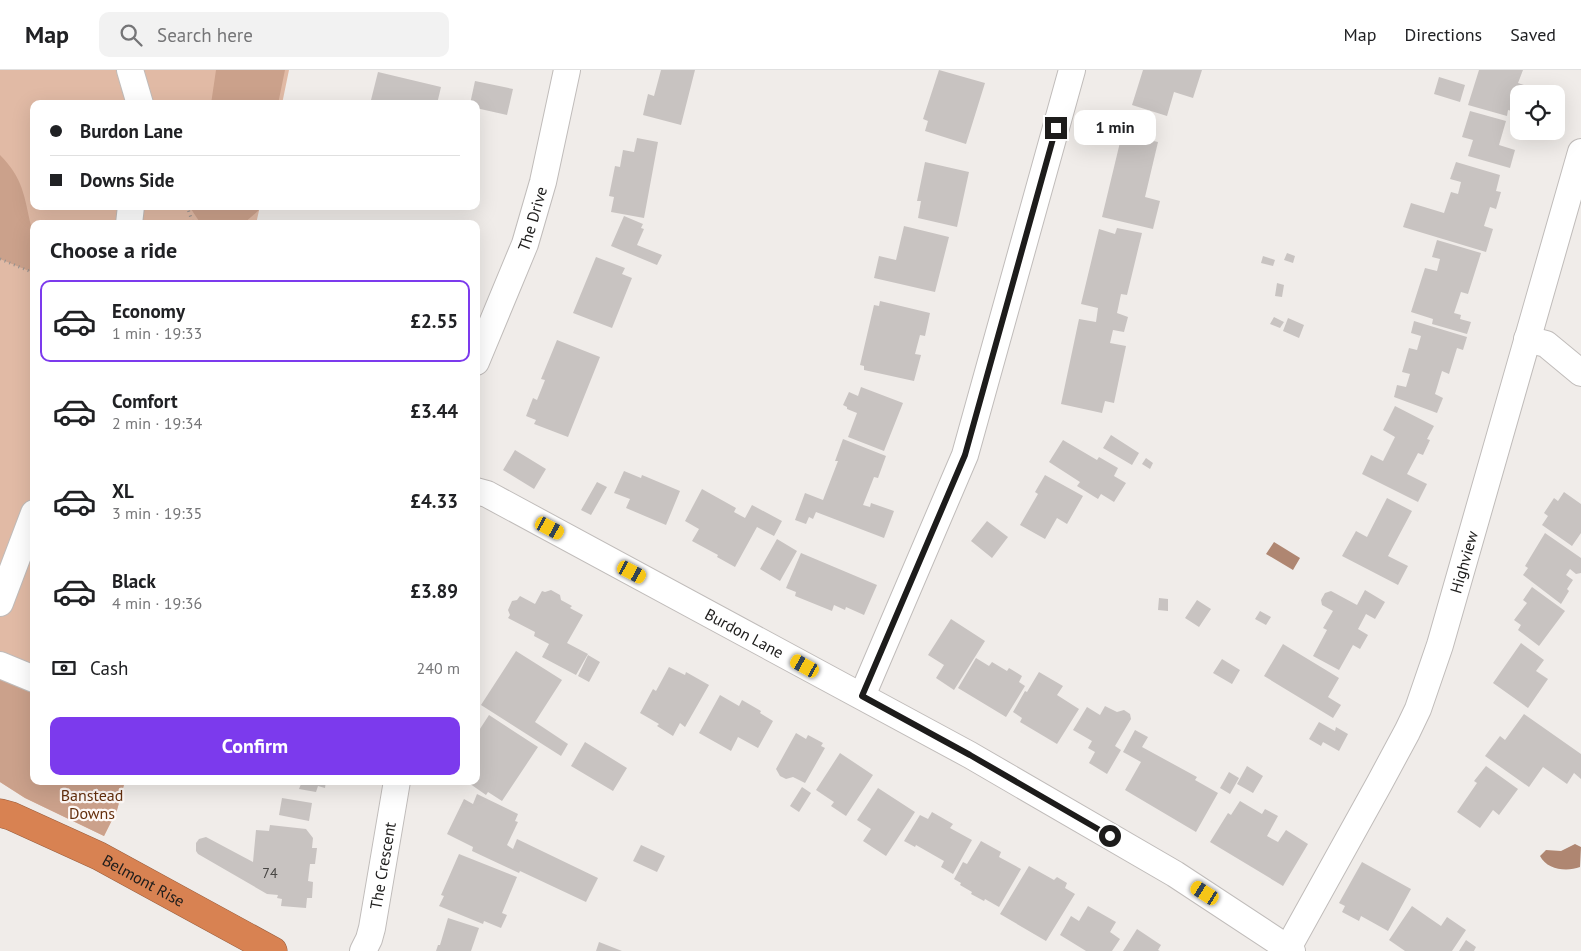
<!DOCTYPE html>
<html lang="en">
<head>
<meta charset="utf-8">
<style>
  :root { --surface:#fff; --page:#f2f2f2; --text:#202124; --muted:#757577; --line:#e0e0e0; --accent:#7c3aed }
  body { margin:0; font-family:"PT Sans",sans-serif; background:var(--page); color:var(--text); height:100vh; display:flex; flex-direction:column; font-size:19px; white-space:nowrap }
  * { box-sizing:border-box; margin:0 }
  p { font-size:16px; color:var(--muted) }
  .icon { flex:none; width:28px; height:28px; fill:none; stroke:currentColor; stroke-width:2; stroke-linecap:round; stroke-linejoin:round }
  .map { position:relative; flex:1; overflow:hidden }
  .side { position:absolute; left:30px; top:150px; width:450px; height:565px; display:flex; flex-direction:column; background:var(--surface); border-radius:10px; box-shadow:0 5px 20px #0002 }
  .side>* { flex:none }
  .guide { position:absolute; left:30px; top:30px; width:450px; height:110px; border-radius:10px; box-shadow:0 5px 20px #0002; display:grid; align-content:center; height:110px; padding:0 20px; background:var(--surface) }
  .fabs { position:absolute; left:1510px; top:15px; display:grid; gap:10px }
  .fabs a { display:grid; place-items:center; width:55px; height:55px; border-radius:10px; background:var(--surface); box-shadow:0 5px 20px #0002; font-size:25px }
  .end { position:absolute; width:22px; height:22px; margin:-11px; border:6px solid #1d1c1b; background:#fff; box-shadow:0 0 0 2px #fff }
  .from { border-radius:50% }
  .bubble { position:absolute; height:35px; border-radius:10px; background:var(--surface); box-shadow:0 5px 20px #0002; font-size:16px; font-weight:600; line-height:35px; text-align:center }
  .car { position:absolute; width:15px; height:30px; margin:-15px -8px; border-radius:6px; box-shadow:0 0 4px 1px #0007; background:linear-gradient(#f5c518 24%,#345 0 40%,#f5c518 0 76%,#345 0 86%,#f5c518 0) }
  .guide b { display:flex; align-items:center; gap:18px; height:48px; font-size:19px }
  .guide b+b { border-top:1px solid var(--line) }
  .guide i { width:12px; height:12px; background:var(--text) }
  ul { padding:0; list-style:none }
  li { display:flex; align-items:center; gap:15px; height:82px; margin:0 10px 8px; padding:0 10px; border:2px solid transparent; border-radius:10px }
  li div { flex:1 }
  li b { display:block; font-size:19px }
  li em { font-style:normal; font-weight:600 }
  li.current { border-color:var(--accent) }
  li>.icon { width:45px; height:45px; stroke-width:1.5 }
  h2 { padding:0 20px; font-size:22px; line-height:60px }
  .pay { display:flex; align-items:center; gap:12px; height:55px; padding:0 20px; font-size:19px }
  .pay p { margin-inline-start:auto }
  .button { display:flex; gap:10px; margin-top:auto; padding:10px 20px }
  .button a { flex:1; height:58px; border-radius:10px; background:var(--accent); color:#fff; font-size:20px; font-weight:600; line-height:58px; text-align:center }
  header { display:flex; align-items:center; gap:30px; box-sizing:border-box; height:70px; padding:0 25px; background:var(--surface); border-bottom:1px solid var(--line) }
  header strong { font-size:24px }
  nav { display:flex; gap:28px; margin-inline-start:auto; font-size:18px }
  .search { width:350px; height:45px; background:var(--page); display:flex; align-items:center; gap:12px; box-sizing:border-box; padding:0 18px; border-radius:10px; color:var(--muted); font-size:19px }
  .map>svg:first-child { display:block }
  .green { fill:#e1baa5 }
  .forest { fill:#cba18b }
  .water { fill:#af8671 }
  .building { fill:#c8c3c1 }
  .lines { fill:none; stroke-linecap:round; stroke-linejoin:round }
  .minor-casing { stroke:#c0bcba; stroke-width:28 }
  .highway-casing { stroke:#975e3f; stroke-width:29 }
  .path { stroke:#959290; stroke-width:3; stroke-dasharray:1 4; stroke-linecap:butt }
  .minor { stroke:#fff; stroke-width:26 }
  .highway { stroke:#d88252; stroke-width:28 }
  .route { stroke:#1d1c1b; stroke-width:6 }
  .labels { text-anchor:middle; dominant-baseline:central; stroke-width:4.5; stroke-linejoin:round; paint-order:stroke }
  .number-label { font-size:14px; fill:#484644 }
  .street-label { font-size:16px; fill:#1d1c1b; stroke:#fef9f7 }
  .park-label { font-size:16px; fill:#642f0d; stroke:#fef9f7 }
</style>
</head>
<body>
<header>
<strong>Map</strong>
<div class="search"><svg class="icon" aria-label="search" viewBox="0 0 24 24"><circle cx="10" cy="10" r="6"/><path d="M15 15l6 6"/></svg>Search here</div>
<nav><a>Map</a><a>Directions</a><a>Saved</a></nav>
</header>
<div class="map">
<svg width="1581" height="881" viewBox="0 0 1581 881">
  <rect width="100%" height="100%" fill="#f0ece9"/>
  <path class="green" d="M0 0H289L282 34H34V136H260L256 154H34V711H125L117 740 104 766 25 728 0 712Z"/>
  <path class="forest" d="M216 0H285L278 34H211Z
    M0 85C23 108 24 125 31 156L34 161V203L0 189Z
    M189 136H260L259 140 243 154H201Z
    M0 598 34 611V711H125L117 740 104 766 25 728 0 712Z"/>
  <path class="water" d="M1274 472 1300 488 1293 500 1266 484Z
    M1575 774 1581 777 1580 797C1567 802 1547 800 1540 786L1546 780 1561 781Z"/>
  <path class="building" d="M661 0H695L681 55 643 45 648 24 654 26Z
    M939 0 985 13 966 74 925 61 928 51 923 49Z
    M1143 0H1202L1193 28 1174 22 1167 46 1132 35Z
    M1479 0H1523L1518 13 1530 17 1528 24H1519V43L1508 40 1507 46 1468 35Z
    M378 2 441 17 437 34H370Z
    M1439 7 1465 15 1460 32 1434 24Z
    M475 11 513 19 507 45 476 38V34H470Z
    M1470 41 1506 51 1499 75 1515 80 1510 98 1468 86 1473 70 1462 67Z
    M1122 64 1158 72 1145 127 1160 131 1153 159 1102 147Z
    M637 68 658 72 644 148 611 142 614 127 609 126 615 96 620 97 623 80 634 82Z
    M925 92 969 102 957 157 918 148 921 131H917Z
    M1456 92 1500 105 1496 121 1501 122 1496 139 1490 137 1484 156 1493 159 1486 182 1403 157 1411 133 1444 143 1451 122 1458 124 1461 112 1450 109Z
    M624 146 643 154 641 158 644 159 637 175 662 185 657 195 611 176Z
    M904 156 949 167 935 222 874 208 879 186 896 190Z
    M1117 158 1142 163 1127 225 1121 224 1117 243 1128 247 1124 262 1113 260 1110 273 1126 276 1114 333 1105 331 1102 343 1061 334 1079 249 1096 252 1098 238 1081 234 1099 159 1115 164Z
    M1437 170 1481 183 1468 224 1461 222 1454 243 1461 245 1460 249 1471 252 1467 264 1432 254 1433 249 1411 242 1425 198 1437 201 1440 189 1432 187Z
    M1287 183 1295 186 1293 193 1284 190Z
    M1263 186 1275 190 1273 196 1261 193Z
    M596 187 625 198 622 204 632 208 612 258 573 243Z
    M1277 213 1284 215 1282 227 1275 226Z
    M880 231 930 243 925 266 920 265 915 284 921 285 914 311 864 300V296L860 295 874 235 879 236Z
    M1274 247 1284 252 1280 258 1270 254Z
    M1288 248 1304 255 1299 268 1283 261Z
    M1414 251 1467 267 1463 280 1457 278 1449 304 1442 301 1435 324 1443 328 1437 343 1394 327 1397 315 1406 317 1410 304 1402 302 1409 278 1417 280 1421 266 1411 263Z
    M557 270 600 287 568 367 534 354 536 350 526 346 533 328 537 330 545 310 541 309Z
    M861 317 903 333 884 381 848 367 857 343 847 339V337L843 335 849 322 858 326Z
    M1395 336 1434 356 1427 369 1430 370 1423 385 1418 383 1407 404 1427 414 1418 432 1362 404 1371 385 1383 391 1395 367 1383 360Z
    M1111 365 1139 383 1132 395 1103 378Z
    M843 369 886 386 878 408 874 407 863 435 870 437 871 433 894 441 884 468 816 442 813 449 809 447 806 454 795 450 805 423 823 430 838 391H835Z
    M1063 370 1097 390 1099 387 1118 398 1114 406 1126 413 1114 432 1101 424 1098 429 1077 416 1080 412 1049 392Z
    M515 380 546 399 534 419 503 400Z
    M1146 388 1153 393 1150 399 1142 394Z
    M624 401 641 408 642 405 680 421 666 455 626 438 630 429 614 423Z
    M1045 405 1083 426 1067 454 1057 448 1045 469 1020 455 1038 424 1035 422Z
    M597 412 607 417 591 445 581 440Z
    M702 419 736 438 734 442 745 448 752 435 782 451 774 466 757 457 735 497 717 487 718 485 692 471 699 459 685 451Z
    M1564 422 1581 434V463L1572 476 1542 455 1548 446 1544 443 1554 428 1558 431Z
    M1387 428 1412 441 1388 486 1408 496 1398 515 1342 486 1356 461 1367 467Z
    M987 451 1008 467 992 488 971 471Z
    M1545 463 1581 488V503L1576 504 1570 499 1566 505 1573 510 1567 519 1569 521 1561 534 1523 505 1528 498 1525 496Z
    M777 469 797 481 780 511 760 499Z
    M801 483 877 515 864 545 846 537 845 540 834 535 832 541 795 526 796 522 786 518Z
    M1532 517 1565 541 1539 576 1518 560 1521 555 1514 550 1527 533 1523 530Z
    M551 520 560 525 561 530 572 536 570 538 583 545 567 573 588 584 576 605 542 587 549 574 534 566 535 562 508 548 510 545 508 540 512 531 517 530 520 526 535 534 542 521 545 522Z
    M1365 520 1385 532 1375 549 1366 544 1358 559 1368 565 1360 579 1353 575 1339 600 1313 586 1327 560 1323 558 1333 541 1322 535 1321 530 1325 523 1331 521 1357 535Z
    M1159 528 1168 529V541L1158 540Z
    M1197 530 1211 539 1199 557 1185 548Z
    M1260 541 1271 547 1266 555 1255 549Z
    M951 549 985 571 954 620 936 608 944 595 928 585Z
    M1521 573 1544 590 1536 601 1548 609 1528 638 1493 613Z
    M1283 574 1339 608 1328 627 1341 635 1333 648 1264 606Z
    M516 581 562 610 535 652 568 674 561 686 481 635Z
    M588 585 600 592 589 612 578 606Z
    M976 588 989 596 992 592 1007 601 1009 598 1022 606 1019 612 1025 616 1006 647 958 618Z
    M1222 589 1240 600 1232 614 1213 603Z
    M669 597 685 605 686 602 709 615 685 657 680 653 673 666 657 656 659 654 640 643 653 619 656 621Z
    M1039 602 1063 616 1057 625 1079 639 1057 674 1020 652 1022 648 1013 642 1025 621 1027 622Z
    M720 625 739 636 742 630 761 641 760 643 773 651 758 678 738 667 731 681 699 663Z
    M1105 636 1117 642 1124 640 1130 644 1131 649 1115 676 1121 680 1107 704 1089 693 1095 682 1088 678 1092 671 1073 660 1087 637 1100 645Z
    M1524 644 1581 684V709L1574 703 1567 714 1543 697 1529 717 1485 686 1500 666 1505 670Z
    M489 645 538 677 502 731 488 722 486 725 466 711H476V665Z
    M1319 652 1335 661 1336 657 1348 664 1339 681 1323 672 1321 676 1309 669Z
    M1135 660 1148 667 1142 677 1197 707 1195 710 1218 723 1196 762 1125 720 1141 692 1123 682Z
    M796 663 806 669 808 665 823 673 821 676 825 678 805 713 793 707 786 709 780 706 776 699Z
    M585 672 627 698 613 721 571 696Z
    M840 683 873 705 846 746 831 736 834 732 816 720Z
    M1247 696 1263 706 1253 723 1237 714Z
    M1486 696 1518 719 1499 745 1493 740 1480 758 1457 742 1477 713 1474 711Z
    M1229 702 1239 708 1230 724 1220 718Z
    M271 711H287V715Z
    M292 711H326L325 718 318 716 316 722 299 719 301 714Z
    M802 717 811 723 799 742 790 736Z
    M878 718 915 742 886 786 863 771 871 759 857 750Z
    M477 724 518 744 515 751 518 752 507 775 513 779 517 769 598 808 586 832 520 801 519 803 472 781 473 777 447 764 464 729 473 734Z
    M282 728 312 733 309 751 279 745Z
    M1240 731 1262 744 1265 739 1278 746 1267 766 1278 772 1286 760 1308 774 1283 816 1210 772 1228 743 1231 745Z
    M932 742 953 754 950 758 972 770 953 804 941 797 944 791 916 775 915 777 904 771 920 745 928 749Z
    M270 755 306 759 313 768 312 778H317L315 794H310L308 811 313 812 312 828H307L306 838 281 836 282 829 277 828 278 825 267 824 198 784 196 781V773L199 769 206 767 253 792 256 760 269 761Z
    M981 771 1001 782 999 787 1021 799 999 837 985 829 984 831 971 824 972 822 960 815 961 813 954 809 963 792 967 794Z
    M641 775 665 786 657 802 633 791Z
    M459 784 517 807 502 843 507 845 501 858 484 851 483 854 439 836 444 826 441 825Z
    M1362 792 1411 819 1388 861 1361 846 1359 851 1342 842 1345 836 1339 833Z
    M1029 796 1054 810 1057 807 1067 813 1065 818 1075 824 1046 871 1000 844Z
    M1088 836 1116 852 1110 862 1120 869 1112 881H1086L1060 865 1071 846 1079 851Z
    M1412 836 1441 856 1447 847 1466 860 1452 881H1405L1389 870Z
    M448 848 479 858 471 881H436L438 875H440Z
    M1137 859 1161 875 1158 880 1160 881H1123Z
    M1466 870 1476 877 1474 881H1459Z
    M599 872 622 881H596Z"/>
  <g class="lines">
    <g class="minor-casing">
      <g id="minor">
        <path d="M130 0 140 34"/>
        <path d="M129 154 131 136"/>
        <path d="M1527 269 1546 274 1581 303"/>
        <path id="s1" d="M476 292 525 174 543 112 567 0"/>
        <path id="s2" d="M476 421 487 424 970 685 1175 804 1292 881"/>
        <path d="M0 533 34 443"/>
        <path d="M0 595 34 609"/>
        <path d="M862 626 965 385 1072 0"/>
        <path id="s3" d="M1288 878 1379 714 1407 662 1418 639 1440 575 1581 82"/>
        <path id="s4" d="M363 881 369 869 372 858 397 711"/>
      </g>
    </g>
    <g class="highway-casing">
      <g id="highway">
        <path id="s5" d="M0 743 11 746 99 786 273 881"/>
      </g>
    </g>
    <path class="path" d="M187 136 193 154
      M0 189 34 203"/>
    <use href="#minor" class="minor"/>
    <use href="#highway" class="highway"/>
  </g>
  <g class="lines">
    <path class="route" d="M1056 58 965 385 862 626 970 685 1110 766"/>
  </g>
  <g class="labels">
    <g class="number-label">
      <text x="270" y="803">74</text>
    </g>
    <g class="street-label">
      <text stroke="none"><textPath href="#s1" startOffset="154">The Drive</textPath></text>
      <text stroke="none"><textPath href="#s3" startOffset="426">Highview</textPath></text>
      <text stroke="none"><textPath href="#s2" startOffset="304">Burdon Lane</textPath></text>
      <text stroke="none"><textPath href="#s4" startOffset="88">The Crescent</textPath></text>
      <text stroke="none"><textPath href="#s5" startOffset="159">Belmont Rise</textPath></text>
    </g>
    <g class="park-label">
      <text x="92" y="725">Banstead<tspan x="92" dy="18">Downs</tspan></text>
    </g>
  </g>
</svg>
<div class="fabs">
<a><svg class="icon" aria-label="locate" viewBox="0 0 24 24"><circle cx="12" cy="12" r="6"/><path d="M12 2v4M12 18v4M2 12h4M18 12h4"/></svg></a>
</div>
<i class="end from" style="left:1110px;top:766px"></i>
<i class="end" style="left:1056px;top:58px"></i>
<div class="bubble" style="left:1074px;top:40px;width:82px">1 min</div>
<i class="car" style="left:550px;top:458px;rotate:118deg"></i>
<i class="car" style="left:632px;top:502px;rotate:118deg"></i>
<i class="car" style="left:805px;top:596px;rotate:299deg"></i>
<i class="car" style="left:1205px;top:823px;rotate:303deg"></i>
<div class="guide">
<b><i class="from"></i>Burdon Lane</b>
<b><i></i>Downs Side</b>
</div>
<section class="side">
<h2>Choose a ride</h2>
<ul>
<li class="current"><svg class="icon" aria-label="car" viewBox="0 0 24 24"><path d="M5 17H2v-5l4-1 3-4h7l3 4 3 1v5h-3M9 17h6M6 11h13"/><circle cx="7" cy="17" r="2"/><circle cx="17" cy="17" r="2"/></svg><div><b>Economy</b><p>1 min · 19:33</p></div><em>£2.55</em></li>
<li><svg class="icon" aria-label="car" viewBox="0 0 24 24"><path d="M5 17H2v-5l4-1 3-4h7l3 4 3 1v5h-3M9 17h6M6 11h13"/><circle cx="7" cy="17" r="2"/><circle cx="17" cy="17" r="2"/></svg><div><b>Comfort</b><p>2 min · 19:34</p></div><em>£3.44</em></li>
<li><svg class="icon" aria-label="car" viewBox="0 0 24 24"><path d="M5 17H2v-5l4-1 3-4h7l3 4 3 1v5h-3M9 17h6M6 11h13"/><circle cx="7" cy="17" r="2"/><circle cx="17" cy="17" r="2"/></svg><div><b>XL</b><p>3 min · 19:35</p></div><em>£4.33</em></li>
<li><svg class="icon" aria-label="car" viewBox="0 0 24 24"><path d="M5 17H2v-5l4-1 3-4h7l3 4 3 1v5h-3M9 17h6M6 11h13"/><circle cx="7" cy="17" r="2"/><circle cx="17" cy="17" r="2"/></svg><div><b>Black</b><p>4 min · 19:36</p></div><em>£3.89</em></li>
</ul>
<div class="pay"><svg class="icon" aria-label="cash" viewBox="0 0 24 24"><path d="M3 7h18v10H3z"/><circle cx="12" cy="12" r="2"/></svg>Cash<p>240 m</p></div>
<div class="button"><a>Confirm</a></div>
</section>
</div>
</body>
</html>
